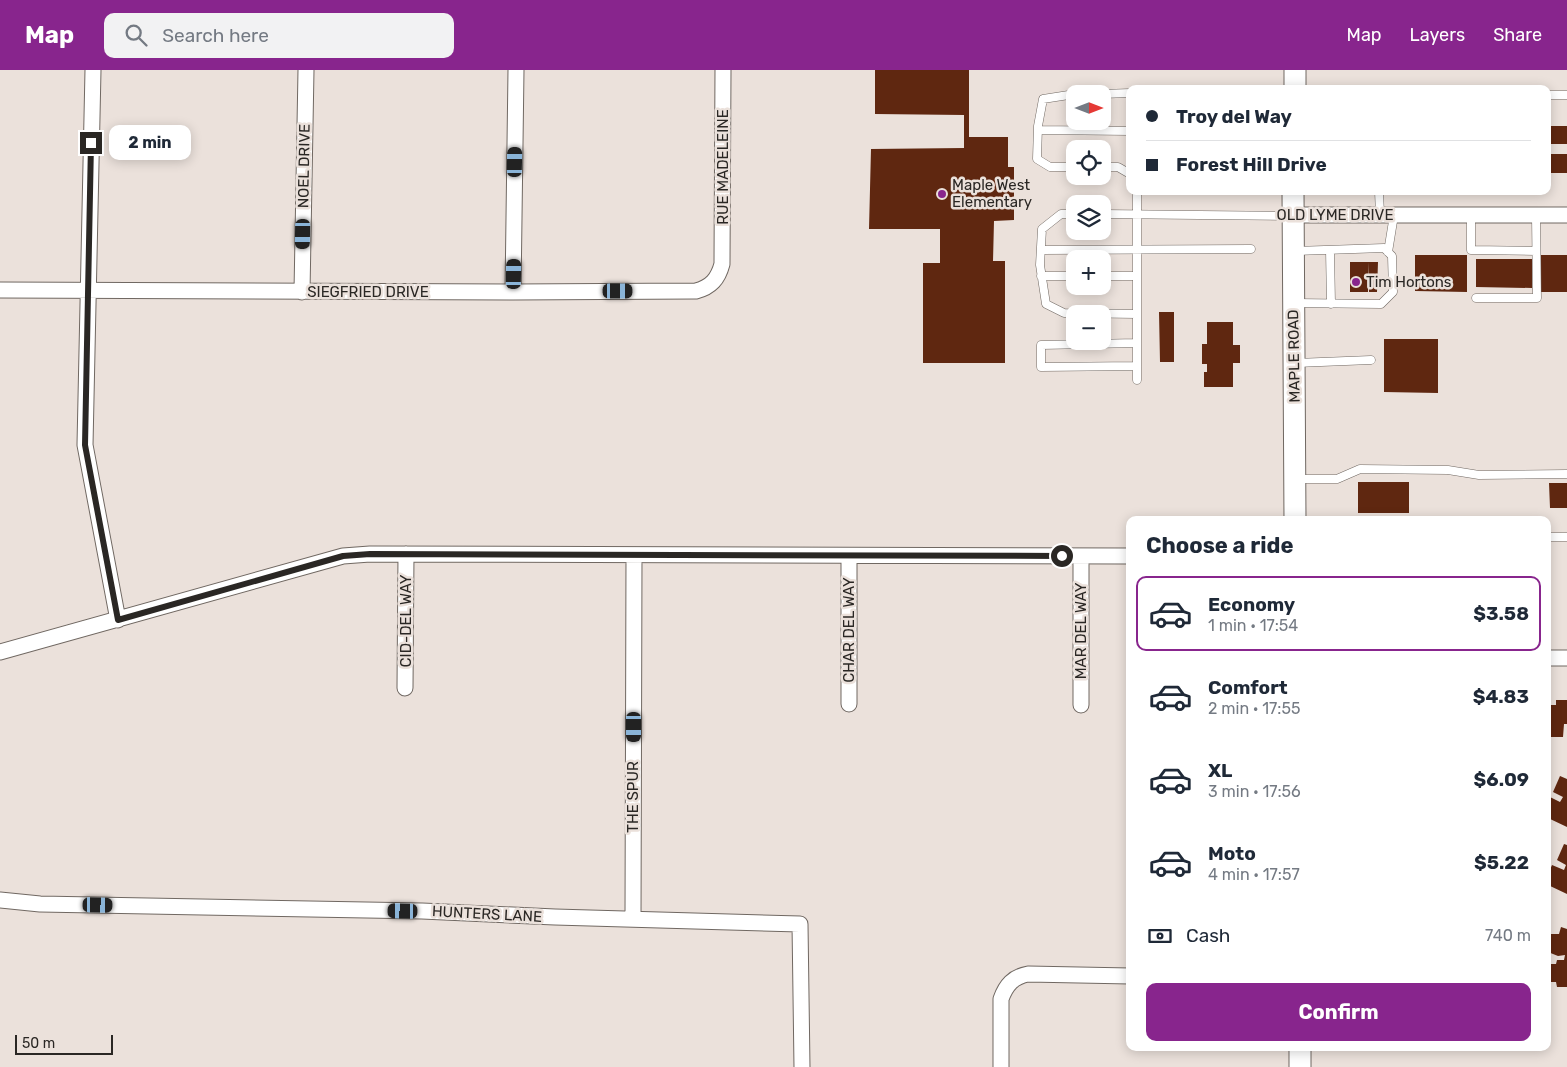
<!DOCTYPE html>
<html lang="en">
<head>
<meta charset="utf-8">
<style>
  :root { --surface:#fff; --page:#f2f2f3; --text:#1f2937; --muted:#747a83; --line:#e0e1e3; --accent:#88258d }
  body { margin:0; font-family:Rubik,sans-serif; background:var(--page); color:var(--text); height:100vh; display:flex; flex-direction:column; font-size:19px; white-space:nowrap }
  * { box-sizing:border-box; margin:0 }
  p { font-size:16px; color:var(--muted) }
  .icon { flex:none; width:28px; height:28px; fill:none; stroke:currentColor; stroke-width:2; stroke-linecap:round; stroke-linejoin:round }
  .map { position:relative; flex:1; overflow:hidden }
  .details { position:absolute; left:1126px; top:446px; width:425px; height:535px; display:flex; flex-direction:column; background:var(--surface); border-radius:10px; box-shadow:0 2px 12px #0003 }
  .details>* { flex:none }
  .top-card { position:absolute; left:1126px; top:15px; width:425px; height:110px; border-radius:10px; box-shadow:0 2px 12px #0003; display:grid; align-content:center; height:110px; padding:0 20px; background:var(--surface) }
  .needle { width:32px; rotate:90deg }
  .controls { position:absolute; left:1066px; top:15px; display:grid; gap:10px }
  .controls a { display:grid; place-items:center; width:45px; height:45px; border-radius:10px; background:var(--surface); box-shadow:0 2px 12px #0003; font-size:25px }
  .scale { position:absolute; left:15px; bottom:12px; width:98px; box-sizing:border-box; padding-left:5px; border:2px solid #2a2724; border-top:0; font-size:14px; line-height:18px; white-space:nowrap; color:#2a2724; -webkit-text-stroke:4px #ebe1db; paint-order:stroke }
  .end { position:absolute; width:22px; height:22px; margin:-11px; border:6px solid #2a2724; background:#fff; box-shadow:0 0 0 2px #fff }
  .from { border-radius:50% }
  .bubble { position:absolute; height:35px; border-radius:10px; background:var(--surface); box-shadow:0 2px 12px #0003; font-size:16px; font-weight:700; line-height:35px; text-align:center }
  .car { position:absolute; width:15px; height:30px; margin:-15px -8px; border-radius:6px; box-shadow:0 0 4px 1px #0007; background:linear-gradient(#222 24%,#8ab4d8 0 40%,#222 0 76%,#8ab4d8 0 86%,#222 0) }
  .top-card b { display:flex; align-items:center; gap:18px; height:48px; font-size:19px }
  .top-card b+b { border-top:1px solid var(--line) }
  .top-card i { width:12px; height:12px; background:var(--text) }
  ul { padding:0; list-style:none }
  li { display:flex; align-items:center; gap:15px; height:75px; margin:0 10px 8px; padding:0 10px; border:2px solid transparent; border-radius:10px }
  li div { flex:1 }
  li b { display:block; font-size:19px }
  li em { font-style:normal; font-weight:700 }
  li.selected { border-color:var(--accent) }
  li>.icon { width:45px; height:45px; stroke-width:1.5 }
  h2 { padding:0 20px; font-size:22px; line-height:60px }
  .pay { display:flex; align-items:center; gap:12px; height:55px; padding:0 20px; font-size:19px }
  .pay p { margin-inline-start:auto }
  .primary-button { display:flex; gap:10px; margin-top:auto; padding:10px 20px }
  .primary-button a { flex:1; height:58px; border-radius:10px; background:var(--accent); color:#fff; font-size:20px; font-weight:700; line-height:58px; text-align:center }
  header { display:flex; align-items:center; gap:30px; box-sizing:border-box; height:70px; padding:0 25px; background:var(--accent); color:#fff }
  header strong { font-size:24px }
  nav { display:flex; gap:28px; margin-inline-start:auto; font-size:18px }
  .search { width:350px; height:45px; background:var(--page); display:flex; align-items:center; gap:12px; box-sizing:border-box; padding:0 18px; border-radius:10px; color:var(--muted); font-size:19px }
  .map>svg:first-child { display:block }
  .building { fill:#5f2710 }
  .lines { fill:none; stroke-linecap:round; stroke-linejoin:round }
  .lane-casing { stroke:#706862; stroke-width:9 }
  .street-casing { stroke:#706862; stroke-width:17 }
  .secondary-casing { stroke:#706862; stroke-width:23 }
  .lane { stroke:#fff; stroke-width:8 }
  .street { stroke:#fff; stroke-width:15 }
  .secondary { stroke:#fff; stroke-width:21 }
  .route { stroke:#2a2724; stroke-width:6 }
  .poi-dot { fill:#88258d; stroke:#ebe1db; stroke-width:2 }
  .labels { text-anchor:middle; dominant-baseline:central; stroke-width:5; stroke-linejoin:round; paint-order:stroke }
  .street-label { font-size:15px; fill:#2a2724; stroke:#ebe1db }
  .poi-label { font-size:15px; fill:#2a2724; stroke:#ebe1db; text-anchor:start }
</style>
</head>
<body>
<header>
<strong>Map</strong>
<div class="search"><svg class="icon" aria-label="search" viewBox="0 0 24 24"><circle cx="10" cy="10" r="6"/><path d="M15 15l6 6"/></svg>Search here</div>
<nav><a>Map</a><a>Layers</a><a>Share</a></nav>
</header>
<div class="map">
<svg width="1567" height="997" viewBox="0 0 1567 997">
  <rect width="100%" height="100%" fill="#ebe1db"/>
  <path class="building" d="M875 0H969V67H1008V97H1014V150L994 151 993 191H1005V293H923V193H940V159H869L871 79 964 78V45L875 44Z
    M1548 56H1567V74H1548Z
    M1548 84H1567V103H1548Z
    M1415 185H1467V222L1415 221Z
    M1540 185H1567V222H1540Z
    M1476 189H1532V218L1476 217Z
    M1350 192H1369L1368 222H1350Z
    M1369 192H1378L1377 222H1369Z
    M1159 242H1174V292H1160Z
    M1207 252H1233V275H1240V293H1233V317H1204V302H1207V294H1202V274H1207Z
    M1384 269H1438V323L1384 322Z
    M1358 412H1409V443H1358Z
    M1549 413H1567V438H1550Z
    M1556 630H1567V654H1564L1563 667H1548V635H1556Z
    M1560 706 1567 709V757L1548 748V726L1560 732 1563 727 1553 722Z
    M1564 774 1567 775V824L1548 815V804L1552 795 1564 800 1566 795 1557 790Z
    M1561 857 1567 859V917H1557L1556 912H1549L1548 894H1556L1557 890H1564L1565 885 1558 886 1548 882V876L1551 864H1559Z"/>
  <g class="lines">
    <g class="lane-casing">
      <path id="lane" d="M1075 24 1043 29 1038 56 1037 89 1050 97H1075
        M1102 24 1130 23
        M1548 25H1567
        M1038 60 1130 61
        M1102 97H1118L1130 104
        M1137 121V310
        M1379 121 1380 145
        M1075 144H1061L1042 159 1040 195 1046 234 1064 243 1137 244
        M1102 144 1291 146
        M1471 145V180L1536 181
        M1041 180 1251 179
        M1330 180 1331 234
        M1295 181 1384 178 1392 186 1393 222 1381 234 1295 233
        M1388 182 1394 145
        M1041 206H1075
        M1102 206H1137
        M1476 228H1537L1536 145
        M1137 273 1041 275V297L1137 296
        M1296 293 1371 290
        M1297 409H1337L1360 399 1448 400 1479 405 1567 404
        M1548 467H1567"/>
    </g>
    <g class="street-casing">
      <path id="street" d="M93 0 85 375 118 550
        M1293 145H1567
        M0 220 513 222 696 221C711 217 718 209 722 194L723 0
        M302 222 306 0
        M513 222 516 0
        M849 486V634
        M0 582 343 486 370 484 1130 486
        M1548 588H1567
        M405 618 406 484
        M1081 635V486
        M0 830 40 834 422 841 555 847 800 854 802 997
        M633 849 634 485
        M1001 997V929C1006 915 1013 907 1028 904L1130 906"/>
    </g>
    <g class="secondary-casing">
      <path id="secondary" d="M1295 19V0
        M1293 121 1295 450
        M1300 978V997"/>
    </g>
    <use href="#lane" class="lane"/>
    <use href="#street" class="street"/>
    <use href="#secondary" class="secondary"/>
  </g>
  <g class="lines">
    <path class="route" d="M91 73 85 375 118 550 343 486 370 484 1062 486"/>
  </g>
  <g class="poi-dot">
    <circle cx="942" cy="124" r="5"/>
    <circle cx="1356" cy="212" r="5"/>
  </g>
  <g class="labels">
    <g class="street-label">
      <text transform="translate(304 96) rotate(-89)">NOEL DRIVE</text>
      <text transform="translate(723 97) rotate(-90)">RUE MADELEINE</text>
      <text x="1335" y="145">OLD LYME DRIVE</text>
      <text x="368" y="222">SIEGFRIED DRIVE</text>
      <text transform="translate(1294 286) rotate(-91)">MAPLE ROAD</text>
      <text transform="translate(406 551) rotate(-90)">CID-DEL WAY</text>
      <text transform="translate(849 560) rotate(-90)">CHAR DEL WAY</text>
      <text transform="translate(1081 561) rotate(-90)">MAR DEL WAY</text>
      <text transform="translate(633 727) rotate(-90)">THE SPUR</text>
      <text transform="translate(487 844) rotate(3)">HUNTERS LANE</text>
    </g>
    <g class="poi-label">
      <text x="952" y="115">Maple West<tspan x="952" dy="17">Elementary</tspan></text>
      <text x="1366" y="212">Tim Hortons</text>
    </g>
  </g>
</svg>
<div class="controls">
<a><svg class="needle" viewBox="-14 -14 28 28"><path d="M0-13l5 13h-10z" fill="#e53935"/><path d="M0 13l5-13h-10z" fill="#747a83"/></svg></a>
<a><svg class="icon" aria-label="locate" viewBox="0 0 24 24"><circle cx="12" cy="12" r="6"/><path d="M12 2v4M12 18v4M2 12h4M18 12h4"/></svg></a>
<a><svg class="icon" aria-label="layers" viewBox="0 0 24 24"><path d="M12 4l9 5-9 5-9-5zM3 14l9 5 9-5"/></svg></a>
<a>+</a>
<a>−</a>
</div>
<div class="scale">50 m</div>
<i class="end from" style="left:1062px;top:486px"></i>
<i class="end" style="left:91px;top:73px"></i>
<div class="bubble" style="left:109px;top:55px;width:82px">2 min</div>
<i class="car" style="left:515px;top:92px;rotate:1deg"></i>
<i class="car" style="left:303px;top:164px;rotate:181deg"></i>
<i class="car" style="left:514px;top:204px;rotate:1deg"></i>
<i class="car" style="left:618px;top:221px;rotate:90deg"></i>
<i class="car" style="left:634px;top:657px;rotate:180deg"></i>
<i class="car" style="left:98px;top:835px;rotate:91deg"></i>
<i class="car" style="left:403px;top:841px;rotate:271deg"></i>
<div class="top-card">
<b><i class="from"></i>Troy del Way</b>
<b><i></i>Forest Hill Drive</b>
</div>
<section class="details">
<h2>Choose a ride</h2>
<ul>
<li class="selected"><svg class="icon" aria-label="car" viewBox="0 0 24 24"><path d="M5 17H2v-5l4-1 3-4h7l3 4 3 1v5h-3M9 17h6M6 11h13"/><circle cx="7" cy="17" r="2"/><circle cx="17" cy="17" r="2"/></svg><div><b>Economy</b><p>1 min · 17:54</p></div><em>$3.58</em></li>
<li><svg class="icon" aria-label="car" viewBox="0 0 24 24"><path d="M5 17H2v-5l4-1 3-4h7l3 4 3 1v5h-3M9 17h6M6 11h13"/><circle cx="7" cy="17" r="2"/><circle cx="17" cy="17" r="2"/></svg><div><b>Comfort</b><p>2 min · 17:55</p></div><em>$4.83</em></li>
<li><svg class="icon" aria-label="car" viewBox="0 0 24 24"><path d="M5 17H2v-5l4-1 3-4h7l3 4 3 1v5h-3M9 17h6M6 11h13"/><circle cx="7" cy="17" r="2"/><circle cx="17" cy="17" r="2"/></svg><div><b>XL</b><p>3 min · 17:56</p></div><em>$6.09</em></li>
<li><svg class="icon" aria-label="car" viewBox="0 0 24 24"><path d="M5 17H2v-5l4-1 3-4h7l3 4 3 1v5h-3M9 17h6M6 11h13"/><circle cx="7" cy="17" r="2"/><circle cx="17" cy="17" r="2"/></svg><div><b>Moto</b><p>4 min · 17:57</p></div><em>$5.22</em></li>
</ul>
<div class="pay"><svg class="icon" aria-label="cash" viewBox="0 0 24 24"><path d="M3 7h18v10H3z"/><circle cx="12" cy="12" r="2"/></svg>Cash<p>740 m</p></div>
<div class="primary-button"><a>Confirm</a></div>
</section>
</div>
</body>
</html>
